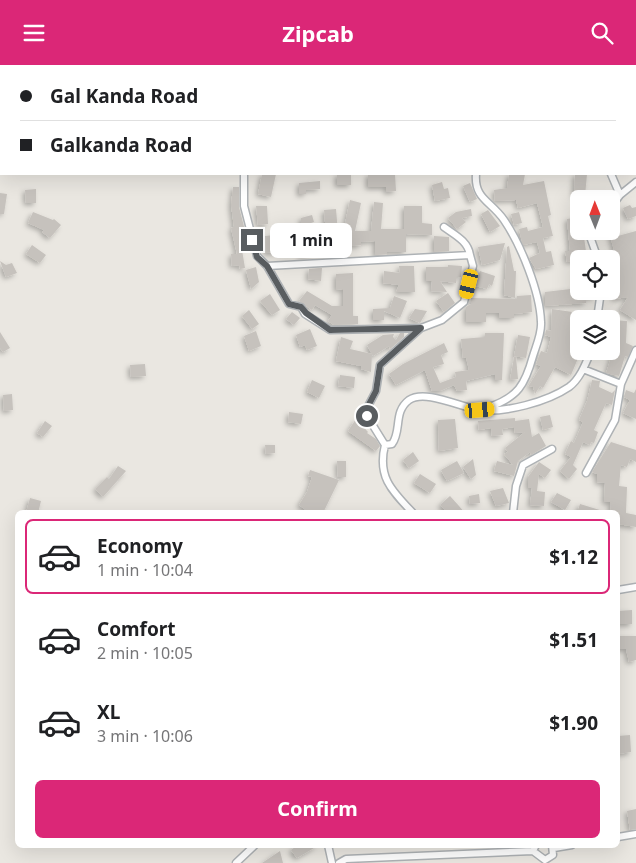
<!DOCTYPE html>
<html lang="en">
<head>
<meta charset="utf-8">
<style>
  :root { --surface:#fff; --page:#f2f2f2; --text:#202124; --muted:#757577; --line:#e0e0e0; --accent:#db2777 }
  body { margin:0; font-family:"Noto Sans",sans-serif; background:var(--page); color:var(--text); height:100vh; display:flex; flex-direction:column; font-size:19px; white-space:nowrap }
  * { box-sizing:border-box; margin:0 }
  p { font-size:16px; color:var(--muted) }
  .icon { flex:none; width:28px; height:28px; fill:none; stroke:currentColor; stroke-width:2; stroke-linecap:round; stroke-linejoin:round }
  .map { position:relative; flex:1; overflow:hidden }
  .sheet { position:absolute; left:15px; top:445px; width:605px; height:338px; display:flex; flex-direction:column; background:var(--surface); border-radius:8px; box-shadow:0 5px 20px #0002 }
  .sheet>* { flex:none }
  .banner { position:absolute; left:0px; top:0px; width:636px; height:110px; box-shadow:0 5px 20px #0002; display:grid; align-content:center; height:110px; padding:0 20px; background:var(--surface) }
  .needle { width:32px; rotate:359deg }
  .fabs { position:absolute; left:570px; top:125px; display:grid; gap:10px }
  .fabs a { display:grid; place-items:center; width:50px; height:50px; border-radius:8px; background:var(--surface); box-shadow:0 5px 20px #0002; font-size:25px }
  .end { position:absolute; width:22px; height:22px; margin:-11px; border:6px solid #595d60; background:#fff; box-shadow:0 0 0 2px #fff }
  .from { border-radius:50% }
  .bubble { position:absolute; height:35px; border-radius:8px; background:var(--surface); box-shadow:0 5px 20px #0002; font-size:16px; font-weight:700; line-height:35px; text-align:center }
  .car { position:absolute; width:15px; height:30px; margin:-15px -8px; border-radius:6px; box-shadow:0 0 4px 1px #0007; background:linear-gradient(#f5c518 24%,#345 0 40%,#f5c518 0 76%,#345 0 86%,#f5c518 0) }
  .banner b { display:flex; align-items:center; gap:18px; height:48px; font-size:19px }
  .banner b+b { border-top:1px solid var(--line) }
  .banner i { width:12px; height:12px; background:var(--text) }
  ul { padding:9px 0 0; list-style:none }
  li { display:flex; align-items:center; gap:15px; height:75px; margin:0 10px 8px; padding:0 10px; border:2px solid transparent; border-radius:8px }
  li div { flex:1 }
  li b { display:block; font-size:19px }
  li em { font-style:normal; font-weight:700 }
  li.on { border-color:var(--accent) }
  li>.icon { width:45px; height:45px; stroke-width:1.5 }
  .cta { display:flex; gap:10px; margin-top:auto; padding:10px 20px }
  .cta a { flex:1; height:58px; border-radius:8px; background:var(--accent); color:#fff; font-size:20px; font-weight:700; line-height:58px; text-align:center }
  header { display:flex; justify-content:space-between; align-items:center; height:65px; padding:0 20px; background:var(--accent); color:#fff; font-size:22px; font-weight:700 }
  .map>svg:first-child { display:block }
  .building { fill:#c6c2bd; filter:url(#shadow) }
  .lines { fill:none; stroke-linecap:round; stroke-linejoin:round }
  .minor-casing { stroke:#aeb2b5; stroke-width:9 }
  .minor { stroke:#fff; stroke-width:6 }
  .route { stroke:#595d60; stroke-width:6 }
</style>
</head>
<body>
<header><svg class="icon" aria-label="menu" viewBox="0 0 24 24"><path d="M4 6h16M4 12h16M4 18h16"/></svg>Zipcab<svg class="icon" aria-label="search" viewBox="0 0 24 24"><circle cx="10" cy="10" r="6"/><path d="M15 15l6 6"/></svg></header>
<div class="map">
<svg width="636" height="798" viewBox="0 0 636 798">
  <defs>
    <filter id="shadow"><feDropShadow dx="-2.5" dy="2.5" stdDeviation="2.5" flood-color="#0004"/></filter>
  </defs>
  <rect width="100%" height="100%" fill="#eae7e1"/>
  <path class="building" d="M262 109H276L271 132 258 129Z
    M337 109H351V120H337Z
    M368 109H395L396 126 386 127V122H368Z
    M509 109H525L523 120 544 116 551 150 548 151 553 171 543 173 546 187 551 186 554 200 536 204 529 193 540 188 537 177 523 180 522 177 519 164 527 162 528 166 543 162 537 138 518 143 516 135 495 136 494 125 507 123Z
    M575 109H587L585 131 574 130Z
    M320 116V124L306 125V129H299V118Z
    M442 117 444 124 448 123 450 133 435 136 432 120Z
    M470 118 477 134 470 137 463 121Z
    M233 122H239V142L248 177 241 179 245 203 240 204 239 200 232 201 231 189H237L231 163 234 162 231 140Z
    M36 124V138H26L25 125Z
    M0 128 7 129 4 149H0Z
    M350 135 361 138 355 166H371L374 137 383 138 381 164H404V141H422V158L432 159V170L406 169V187H387V189L375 190V176L361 177V180L340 182Z
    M630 140 632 143 636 142V151L628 154 623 143Z
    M256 141H267L268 159 258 160Z
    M336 144 339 180 327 181 324 145Z
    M471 144 472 151 462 153 466 157 457 164 448 153 456 147Z
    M488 145 500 161 490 167 481 149Z
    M33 147 53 155 54 154 61 160 50 173 42 167 44 165 28 158Z
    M519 147 522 158 514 160 511 149Z
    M312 150 314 157 301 161V153Z
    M579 152V172H584L587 194 567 197 565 186H570L567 154Z
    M609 166H615L618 171 636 166V255L620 245 628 232 614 234 612 222 615 221 614 214 619 213 612 194 616 193Z
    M286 169 287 178 318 171 320 187 301 191 299 184 266 188 265 171Z
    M434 171 449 172V186L434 187Z
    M505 178 500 195 482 200 478 182Z
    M32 180 46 190 40 198 26 189Z
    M509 181 514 206H516L515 233 504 230 507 182Z
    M0 196 6 200 12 198 17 208 6 212Z
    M448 200 462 201 461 212H457L456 218 440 216 447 227 431 226 432 216H426V202H448Z
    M399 201H414L415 227H396L399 220 383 218 384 206 400 208Z
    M256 202 259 217 251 224 246 205Z
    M319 203H322L321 216 308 214 309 204Z
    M480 206 495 211 492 221 489 219 487 224 475 221Z
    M353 208V251H358V259L334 260 328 256 332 250 315 240 312 245 299 236 307 226 332 241H343V224L336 225V209Z
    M579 223V226H596L595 232 586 233V238L545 241V227Z
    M448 228 455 238 444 247 436 236Z
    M270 229 280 245 272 250 260 236Z
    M531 230 532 247 514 249V253H499V248H486V257H466V242L471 239V233L517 234V231Z
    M394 231 407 236 400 253 384 246V255H373V244L390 243Z
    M415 244 427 246 420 258 409 253Z
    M552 244 593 250 592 254H579V286H581L571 310 555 302 543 323 540 321 535 329 533 321 528 322 541 301 536 299 541 286 547 288 551 272 545 270 546 265 551 266Z
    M249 245 259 259 252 264 242 251Z
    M292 247 300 253 294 260 286 254Z
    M612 255 627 256 626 278 633 281 628 292 625 291 619 311 606 308 618 271H611Z
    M310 264 317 281 307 285 305 280 300 282 296 270Z
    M256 266 261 281 249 286 244 271Z
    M0 267 10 283 3 287 0 283Z
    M400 268H404V272L390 284 389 281 373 291 367 280 383 270 394 269 393 272 396 275Z
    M485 268H504L502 315H495V309L466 316 467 325 457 326 454 320 440 326H432L425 305 396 320 389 309 403 299 444 278 448 287 441 290 444 299 433 302 440 318 456 312 455 307 469 305 466 292 463 293 461 274 485 272Z
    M518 270 530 272 526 293 514 291Z
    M341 272 353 276 350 284 372 289 371 307 361 304V301L336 296Z
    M514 292H516L518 314 510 315Z
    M145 299 146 311 131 312 130 300Z
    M340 310 355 312 354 323 338 321Z
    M312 315 325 321 319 333 307 327Z
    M592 315 600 316 599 322 612 328 615 325 612 340 606 338 594 365 598 367 594 378 591 377 590 380 583 377 573 400 577 404 569 414 560 406 571 392 565 389 571 376 574 378 583 357 579 355 587 336Z
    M636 324V354L623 348 630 335 624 332 626 325 634 328Z
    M12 329 13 345 4 346 3 330Z
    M289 347 303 349 301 359 288 357Z
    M550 350 553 362 543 365 540 352Z
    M515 353V356L529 354 532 372 539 368 546 381 531 390 530 387 518 396 514 411 494 406 497 396 513 400 504 389 508 387 505 383 525 367 515 368 514 362 502 364 503 370 492 371 491 363 479 365 478 356Z
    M356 354 368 367 367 368 376 374 380 381 376 386 348 366Z
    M455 354 458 383 439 386 438 355Z
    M45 356 52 361 43 372 37 368Z
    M611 377 636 385V397L630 394 627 402 621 400 619 421 627 422 626 448 636 450V462L618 459V448H611L610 437H604L605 418 597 417V409L592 407Z
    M265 380H275V388L266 389Z
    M413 387 419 396 409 403 403 395Z
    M473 394 476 410 471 414 463 402Z
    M337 396H346V412H338Z
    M457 396 464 408 447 416 441 405Z
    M539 397 551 405 545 413 539 409 537 426 545 427 544 441 530 440 532 423H528V412Z
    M118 401 126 406 103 432 95 424 107 412 109 414Z
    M310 405 339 415 323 448H310L299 440 307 427 312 412 308 411Z
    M420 409 436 419 430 428 414 418Z
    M503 423 509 438 496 441 490 426Z
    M557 428 571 435 565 445 551 437Z
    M479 429 480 438 470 439 469 431Z
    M450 431 459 441 465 448H448L440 440Z
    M30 433 41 436 38 448H26Z
    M580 439 603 446V448H577Z
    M632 545V559H618V546Z
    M618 571H636V595L629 597 626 584H618Z
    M630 670 631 687 618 689V671Z
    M636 744V764L630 765 627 746Z
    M298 780H319L297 793 291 785Z
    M280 786 283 798H262Z"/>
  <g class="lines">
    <g class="minor-casing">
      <path id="minor" d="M562 0 563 1
        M242 1V0
        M635 45 636 44
        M244 109V141L257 191 267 201 289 239 301 242 305 249 330 265 421 263
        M476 109C474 134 491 136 504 155 521 180 540 227 541 257 542 268 536 281 533 291 525 320 518 332 489 342
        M611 109 620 130
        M611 142 620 130 636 117
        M444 162C455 170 468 176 470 190
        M588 166 598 194
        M267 201 470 190 473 201 464 237 442 255 421 263 380 300 376 326 367 343V351L385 380 392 379C402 366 393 347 409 335 425 324 460 342 479 345 505 348 547 337 569 322 580 314 586 298 591 286
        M597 254 601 226
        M583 304 621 319
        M385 380C377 412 392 426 413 448
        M586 408 615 355 621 319 636 285
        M513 448 516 421 523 400 552 384
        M618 525 636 522
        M618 772 636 769
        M328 780 332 798
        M536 780 533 786 545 795 553 790 552 780
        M554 783 572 780
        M236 798 255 780
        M339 798 346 794 533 786"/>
    </g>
    <use href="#minor" class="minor"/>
  </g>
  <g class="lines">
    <path class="route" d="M252 175 257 192 267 201 289 239 301 242 306 248 330 265 421 263 380 300 376 326 367 343V351"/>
  </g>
</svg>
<div class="fabs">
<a><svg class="needle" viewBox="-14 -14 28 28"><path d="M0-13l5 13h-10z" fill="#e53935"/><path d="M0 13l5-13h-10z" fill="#757577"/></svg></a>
<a><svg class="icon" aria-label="locate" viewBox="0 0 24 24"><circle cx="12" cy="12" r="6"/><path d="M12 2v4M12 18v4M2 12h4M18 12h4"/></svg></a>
<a><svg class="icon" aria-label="layers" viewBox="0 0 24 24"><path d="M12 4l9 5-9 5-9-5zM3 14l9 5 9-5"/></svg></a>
</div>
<i class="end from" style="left:367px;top:351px"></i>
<i class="end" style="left:252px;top:175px"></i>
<div class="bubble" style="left:270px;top:158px;width:82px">1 min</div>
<i class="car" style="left:469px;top:219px;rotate:194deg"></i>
<i class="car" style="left:480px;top:345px;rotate:85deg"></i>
<div class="banner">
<b><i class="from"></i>Gal Kanda Road</b>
<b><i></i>Galkanda Road</b>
</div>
<section class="sheet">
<ul>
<li class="on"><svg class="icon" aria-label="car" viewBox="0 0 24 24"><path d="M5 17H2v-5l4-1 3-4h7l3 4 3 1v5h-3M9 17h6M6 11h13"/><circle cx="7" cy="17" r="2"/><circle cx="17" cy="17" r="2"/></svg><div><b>Economy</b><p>1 min · 10:04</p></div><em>$1.12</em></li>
<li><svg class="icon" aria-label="car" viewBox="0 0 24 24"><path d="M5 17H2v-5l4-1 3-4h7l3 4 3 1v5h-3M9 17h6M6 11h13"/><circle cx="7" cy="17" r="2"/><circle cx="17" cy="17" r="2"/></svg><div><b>Comfort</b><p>2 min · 10:05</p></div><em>$1.51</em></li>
<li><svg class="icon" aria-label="car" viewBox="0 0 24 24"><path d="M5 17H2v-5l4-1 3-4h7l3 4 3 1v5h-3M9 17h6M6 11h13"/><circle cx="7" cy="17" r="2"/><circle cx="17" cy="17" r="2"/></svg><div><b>XL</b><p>3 min · 10:06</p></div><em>$1.90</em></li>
</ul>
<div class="cta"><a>Confirm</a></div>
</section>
</div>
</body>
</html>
